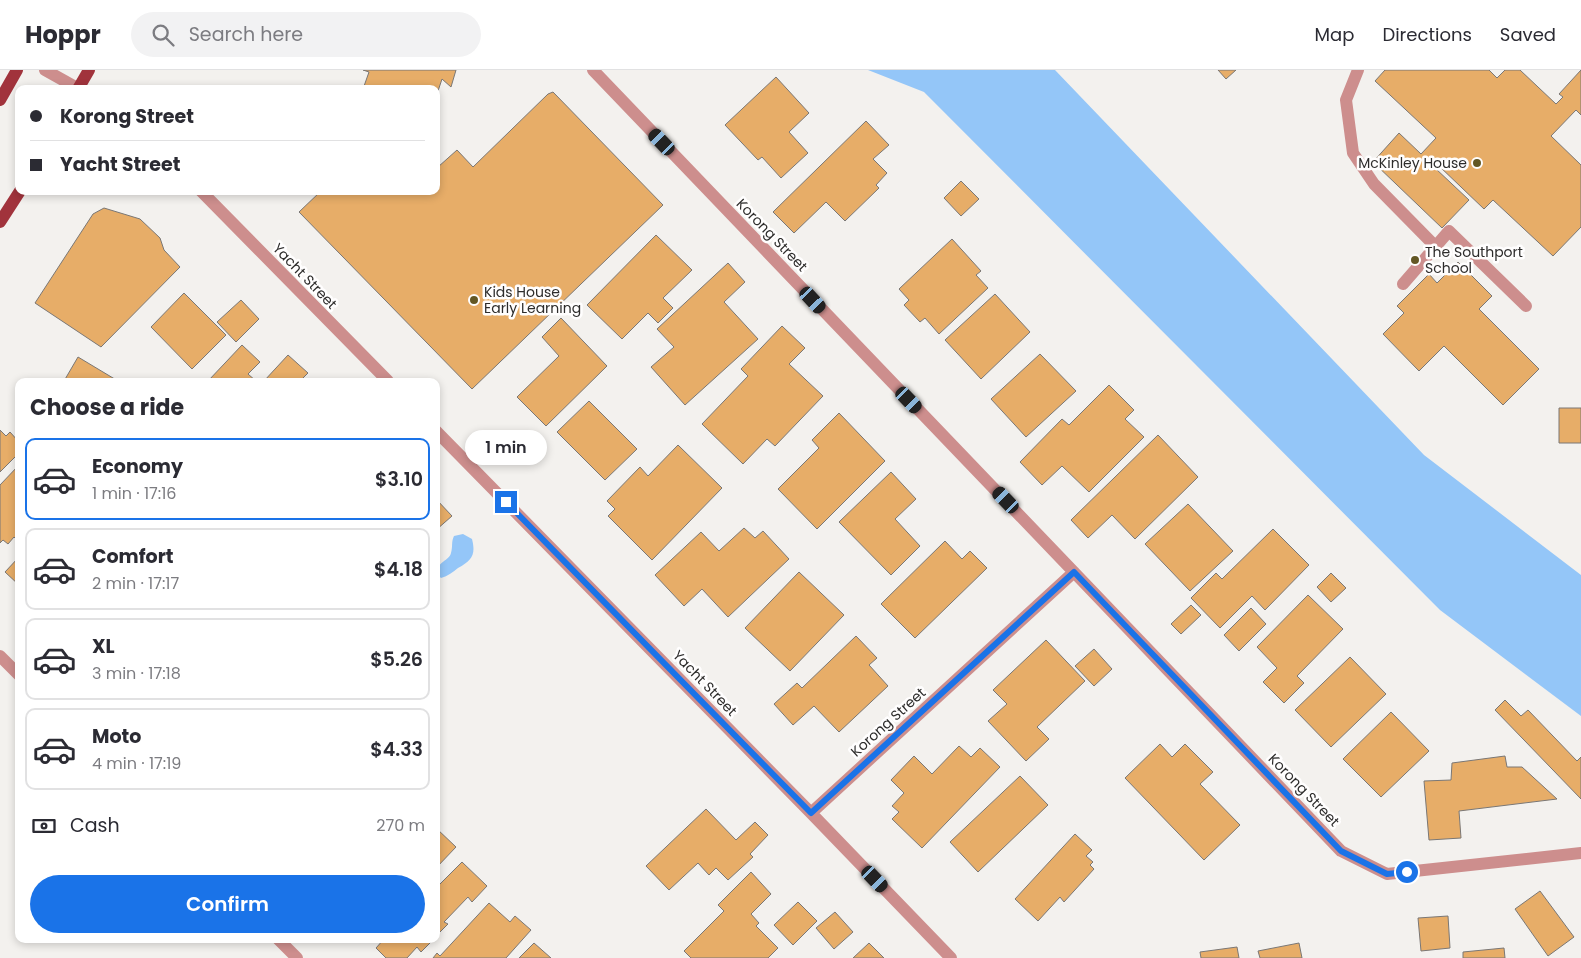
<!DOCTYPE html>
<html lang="en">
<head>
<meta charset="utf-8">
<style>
  :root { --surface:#fff; --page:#f2f2f3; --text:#2b2b33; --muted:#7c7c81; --line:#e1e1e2; --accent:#1a73e8 }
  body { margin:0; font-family:Poppins,sans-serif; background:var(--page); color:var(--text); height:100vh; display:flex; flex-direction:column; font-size:19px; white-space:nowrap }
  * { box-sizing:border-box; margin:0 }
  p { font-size:16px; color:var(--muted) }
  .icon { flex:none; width:28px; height:28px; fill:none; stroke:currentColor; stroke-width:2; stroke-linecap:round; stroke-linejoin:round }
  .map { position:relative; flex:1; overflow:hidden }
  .sheet { position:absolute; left:15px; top:308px; width:425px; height:565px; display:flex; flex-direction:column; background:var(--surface); border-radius:10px; box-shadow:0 2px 8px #0003 }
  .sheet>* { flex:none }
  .banner { position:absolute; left:15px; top:15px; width:425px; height:110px; border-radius:10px; box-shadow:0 2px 8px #0003; display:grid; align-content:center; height:110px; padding:0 15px; background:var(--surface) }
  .end { position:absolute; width:22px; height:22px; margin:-11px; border:6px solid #1a73e8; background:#fff; box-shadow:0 0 0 2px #fff }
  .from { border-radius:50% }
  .bubble { position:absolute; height:35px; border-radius:18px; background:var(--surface); box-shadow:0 2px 8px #0003; font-size:16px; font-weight:600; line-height:35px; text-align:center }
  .car { position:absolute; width:15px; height:30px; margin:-15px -8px; border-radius:6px; box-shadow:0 0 4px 1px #0007; background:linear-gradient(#222 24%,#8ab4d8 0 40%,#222 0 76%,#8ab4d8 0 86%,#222 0) }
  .banner b { display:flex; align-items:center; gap:18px; height:48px; font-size:19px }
  .banner b+b { border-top:1px solid var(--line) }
  .banner i { width:12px; height:12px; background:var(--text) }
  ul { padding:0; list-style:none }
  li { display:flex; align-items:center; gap:15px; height:82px; margin:0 10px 8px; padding:0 5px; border:2px solid var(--line); border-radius:10px }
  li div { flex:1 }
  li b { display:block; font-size:19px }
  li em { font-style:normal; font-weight:600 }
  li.current { border-color:var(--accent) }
  li>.icon { width:45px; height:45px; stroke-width:1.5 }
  h2 { padding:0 15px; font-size:22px; line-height:60px }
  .pay { display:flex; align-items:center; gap:12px; height:55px; padding:0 15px; font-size:19px }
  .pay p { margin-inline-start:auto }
  .primary-button { display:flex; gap:10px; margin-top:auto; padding:10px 15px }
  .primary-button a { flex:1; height:58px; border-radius:30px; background:var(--accent); color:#fff; font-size:20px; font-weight:600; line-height:58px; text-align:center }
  header { display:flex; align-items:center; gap:30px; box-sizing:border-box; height:70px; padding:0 25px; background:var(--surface); border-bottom:1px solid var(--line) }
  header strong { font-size:24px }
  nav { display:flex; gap:28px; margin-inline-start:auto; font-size:18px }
  .search { width:350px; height:45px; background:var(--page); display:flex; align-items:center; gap:12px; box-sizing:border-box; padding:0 18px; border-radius:28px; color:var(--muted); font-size:19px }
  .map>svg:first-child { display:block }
  .water { fill:#94c6f8 }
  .building { fill:#e7ad68; stroke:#7a7775 }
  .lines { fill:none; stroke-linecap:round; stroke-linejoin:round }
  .service { stroke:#cd8e8d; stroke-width:12 }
  .minor { stroke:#cd8e8d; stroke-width:12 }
  .primary { stroke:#a1333c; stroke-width:12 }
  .route { stroke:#1a73e8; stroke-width:6 }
  .poi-dot { fill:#635724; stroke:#fffefe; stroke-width:2 }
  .labels { text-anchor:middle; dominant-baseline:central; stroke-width:5; stroke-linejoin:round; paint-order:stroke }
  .poi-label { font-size:14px; fill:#2d2c2b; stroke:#fffefe; text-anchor:start }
  .street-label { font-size:14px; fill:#2d2c2b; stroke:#fffefe }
</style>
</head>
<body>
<header>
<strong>Hoppr</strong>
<div class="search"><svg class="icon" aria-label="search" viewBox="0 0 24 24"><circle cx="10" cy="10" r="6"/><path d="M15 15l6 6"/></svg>Search here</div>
<nav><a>Map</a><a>Directions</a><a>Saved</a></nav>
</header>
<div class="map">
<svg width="1581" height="888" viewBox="0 0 1581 888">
  <rect width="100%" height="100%" fill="#f3f1ee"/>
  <path class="water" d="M868 0H1055L1424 385 1581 505V646L1440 540 924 22Z
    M463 464 472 469C476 485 472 490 458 498 453 502 448 506 441 508L436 503C438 491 449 491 451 483 453 476 451 472 454 466Z"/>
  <path class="building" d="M363 0H456L451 17 442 9 437 24 436 19H363L369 2Z
    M1218 0H1236L1226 9Z
    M1385 0H1489L1497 8 1505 0H1520L1556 34 1563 27 1559 24 1581 0V45L1576 40 1551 66 1581 95V157L1553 186 1493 130 1484 139 1438 95 1435 98 1469 130 1442 158 1373 92 1399 63 1421 84 1436 68 1375 11Z
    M776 7 809 43 789 62 808 83 781 108 762 87 758 90 725 55Z
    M553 22 663 135 472 319 299 142 321 121H436V96L438 97 457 80 473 97 548 24Z
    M866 51 889 75 873 89 887 103 876 115 879 118 845 151 826 132 794 163 773 142Z
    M961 111 979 129 961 146 944 128Z
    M104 138 140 149 160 168 164 180 180 197 101 277 35 233 93 144Z
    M656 165 692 200 663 228 673 238 658 253 648 243 622 269 587 235Z
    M952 169 981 201 976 205 988 218 939 264 925 248 920 252 904 235 909 230 899 219Z
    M1458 192 1492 226 1479 239 1539 299 1503 335 1444 276 1419 301 1383 264 1404 243 1397 236 1429 204 1437 213Z
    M728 193 745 212 724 232 758 269 685 335 651 297 674 277 657 259Z
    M184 223 226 265 192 299 151 257Z
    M995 224 1030 262 981 309 945 270Z
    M241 230 259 249 236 272 217 252Z
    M561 248 607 296 546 356 517 327 559 286 542 267Z
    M782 256 805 278 789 294 823 326 775 376 767 369 743 394 702 354 748 306 741 299Z
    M242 275 260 292 248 304 256 311H208Z
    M1040 284 1076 321 1026 367 991 329Z
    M288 285 308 303 300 311H264Z
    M78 287 118 311H64Z
    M1109 315 1134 340 1125 349 1144 367 1089 422 1062 396 1042 415 1020 392 1062 349 1069 355Z
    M589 331 637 379 605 410 557 362Z
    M1559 338H1581V373H1559Z
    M839 343 885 391 817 459 778 419 819 378 812 370Z
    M0 360 6 366 10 362 19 372V383L0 402Z
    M1158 365 1198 407 1135 469 1112 445 1088 468 1071 450Z
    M678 375 722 418 652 490 608 446 615 439 607 431 640 397 648 406Z
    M19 395V469L17 470 14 467 8 474 3 470 0 473V415Z
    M891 402 916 429 895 449 920 476 891 505 839 452Z
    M436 429 452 446 436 460Z
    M1188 434 1233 481 1190 521 1145 474Z
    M744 458 755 468 763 461 789 489 728 547 702 519 684 536 655 505 701 462 719 481Z
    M1273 459 1309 495 1265 540 1252 526 1220 558 1191 528 1216 503 1222 509Z
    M945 471 962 489 970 481 987 498 915 568 881 534Z
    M19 487V515L5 502Z
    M799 502 844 545 790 601 745 558Z
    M1331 503 1346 518 1331 532 1317 517Z
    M1308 525 1343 559 1297 606 1304 613 1284 633 1263 612 1277 598 1257 577Z
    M1191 535 1201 545 1181 564 1171 554Z
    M1251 538 1266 554 1239 581 1224 565Z
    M856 566 877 588 869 595 888 616 839 662 814 636 793 655 774 634 797 613 802 618Z
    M1046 570 1085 611 1037 657 1049 669 1026 691 988 651 1007 634 993 620Z
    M1094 579 1112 599 1094 616 1075 596Z
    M1350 587 1386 624 1331 677 1295 640Z
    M1505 630 1521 646 1528 640 1577 691 1581 687V729L1495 640Z
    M1391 642 1429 681 1381 727 1343 689Z
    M1160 674 1172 687 1185 674 1213 702 1200 714 1240 755 1204 790 1125 708Z
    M959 676 971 687 980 678 1000 697 922 778 892 749 899 742 892 736 904 723 891 710 914 686 932 704Z
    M1505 686 1507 697H1522L1557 729 1459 741 1461 768 1429 770 1424 711 1451 710 1452 693Z
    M1020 706 1048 735 978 802 950 772Z
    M706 739 736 770 755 752 768 765 750 784 753 787 728 810 716 798 709 805 698 793 669 820 646 796Z
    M436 758 456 777 436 798Z
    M1075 764 1092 780 1086 786 1093 792 1090 795 1094 799 1064 832 1060 827 1038 851 1015 829Z
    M462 792 487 816 472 832 468 827 444 852 448 854 436 866V818Z
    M751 802 771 824 751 844 759 853 756 856 778 878 768 888H691L684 881 724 841 718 835Z
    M1540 821 1574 867 1548 886 1515 839Z
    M798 832 817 851 793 875 774 855Z
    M489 833 510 852 515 846 531 860 506 888H433L437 883 440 886Z
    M835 842 853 862 834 879 816 858Z
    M1448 846 1450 878 1421 881 1418 848Z
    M384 869H434L421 882 417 877 407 888H386L376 878Z
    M534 873 551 888H519Z
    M869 873 884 888H853Z
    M1299 873 1302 888H1260L1258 881Z
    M1237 877 1239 888H1201L1200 882Z
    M1504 878 1505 888H1463V882Z"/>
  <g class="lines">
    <path class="service" d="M1358 0 1346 30 1353 83 1374 114 1435 176
      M1403 214 1449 161 1526 236"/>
    <path class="minor" d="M45 0 79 19
      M593 0 1341 781 1387 804 1581 783
      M201 121 388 311
      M436 361 811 743 951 888
      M0 586 19 605
      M811 743 1074 502
      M278 869 297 888"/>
    <path class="primary" d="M78 19 89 0
      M0 30 17 0
      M0 152 20 121"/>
  </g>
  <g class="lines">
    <path class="route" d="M506 432 811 743 1074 502 1341 781 1387 804 1407 802"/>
  </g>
  <g class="poi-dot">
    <circle cx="1477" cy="93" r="5"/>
    <circle cx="1415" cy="190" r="5"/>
    <circle cx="474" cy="230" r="5"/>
  </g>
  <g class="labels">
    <g class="poi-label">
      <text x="1467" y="93" text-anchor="end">McKinley House</text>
      <text x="1425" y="182">The Southport<tspan x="1425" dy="16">School</tspan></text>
      <text x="484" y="222">Kids House<tspan x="484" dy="16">Early Learning</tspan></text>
    </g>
    <g class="street-label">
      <text transform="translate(772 165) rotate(46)">Korong Street</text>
      <text transform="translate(305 206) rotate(46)">Yacht Street</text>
      <text transform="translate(705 613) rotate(46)">Yacht Street</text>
      <text transform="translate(888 652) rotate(-42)">Korong Street</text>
      <text transform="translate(1304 720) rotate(46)">Korong Street</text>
    </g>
  </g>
</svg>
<i class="end from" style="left:1407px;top:802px"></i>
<i class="end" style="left:506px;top:432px"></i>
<div class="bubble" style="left:465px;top:360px;width:82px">1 min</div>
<i class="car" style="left:662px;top:72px;rotate:316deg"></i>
<i class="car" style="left:813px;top:230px;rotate:137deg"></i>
<i class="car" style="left:909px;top:330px;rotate:136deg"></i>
<i class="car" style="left:1006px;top:430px;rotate:316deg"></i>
<i class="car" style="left:875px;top:809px;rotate:136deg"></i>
<div class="banner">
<b><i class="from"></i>Korong Street</b>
<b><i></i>Yacht Street</b>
</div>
<section class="sheet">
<h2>Choose a ride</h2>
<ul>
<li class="current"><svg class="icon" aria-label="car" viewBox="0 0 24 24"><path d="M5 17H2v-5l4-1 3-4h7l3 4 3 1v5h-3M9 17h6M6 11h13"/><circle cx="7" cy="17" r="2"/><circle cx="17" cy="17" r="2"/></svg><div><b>Economy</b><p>1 min · 17:16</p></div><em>$3.10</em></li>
<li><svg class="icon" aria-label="car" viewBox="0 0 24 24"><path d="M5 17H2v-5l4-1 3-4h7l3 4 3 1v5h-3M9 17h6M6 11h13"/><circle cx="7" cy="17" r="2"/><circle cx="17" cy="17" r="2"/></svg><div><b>Comfort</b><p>2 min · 17:17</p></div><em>$4.18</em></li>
<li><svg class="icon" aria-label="car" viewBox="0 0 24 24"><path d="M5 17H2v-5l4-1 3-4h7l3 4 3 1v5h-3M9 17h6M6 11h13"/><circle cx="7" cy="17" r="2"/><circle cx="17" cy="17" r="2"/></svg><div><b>XL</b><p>3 min · 17:18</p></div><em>$5.26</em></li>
<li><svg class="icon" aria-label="car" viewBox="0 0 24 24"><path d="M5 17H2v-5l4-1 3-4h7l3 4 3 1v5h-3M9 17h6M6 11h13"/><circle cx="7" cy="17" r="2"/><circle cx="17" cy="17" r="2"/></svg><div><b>Moto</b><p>4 min · 17:19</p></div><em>$4.33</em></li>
</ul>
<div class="pay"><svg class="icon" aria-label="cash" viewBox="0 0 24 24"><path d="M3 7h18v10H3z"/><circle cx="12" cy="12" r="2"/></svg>Cash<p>270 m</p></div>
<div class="primary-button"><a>Confirm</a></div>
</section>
</div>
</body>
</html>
